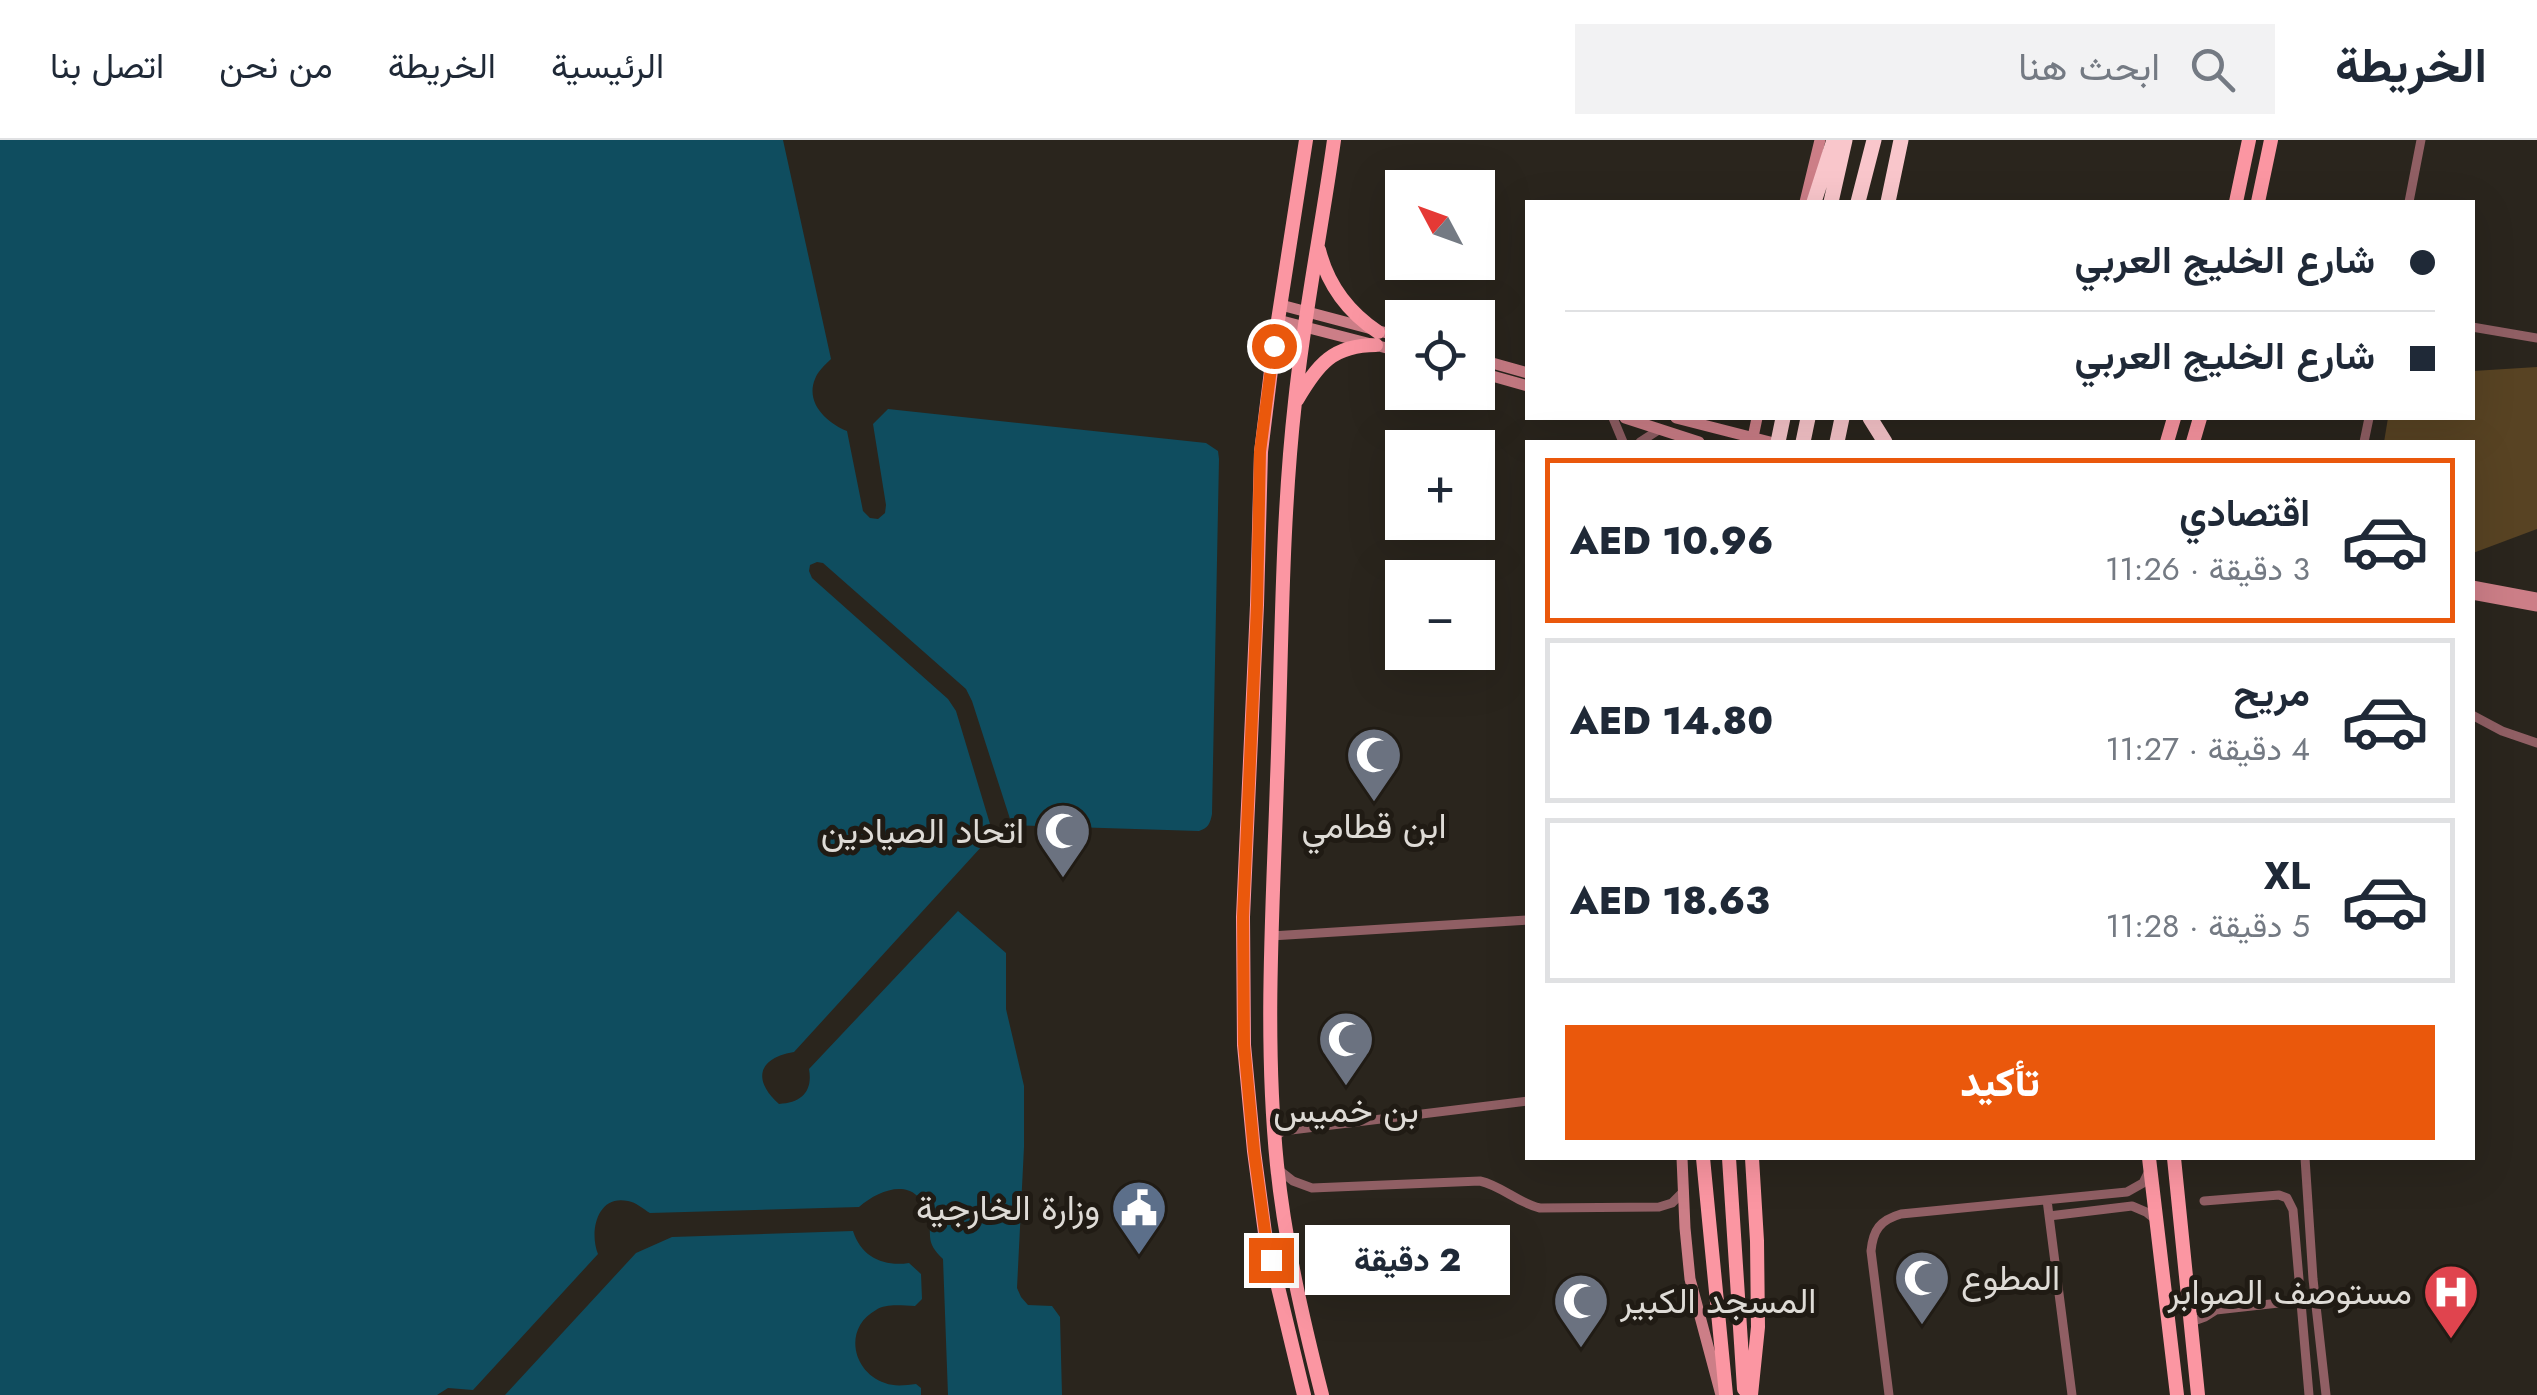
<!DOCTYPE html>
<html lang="ar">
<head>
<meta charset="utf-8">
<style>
  :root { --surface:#fff; --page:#f2f2f3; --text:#1f2937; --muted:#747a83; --line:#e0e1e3; --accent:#ea580c }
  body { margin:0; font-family:Jost,Vazirmatn,sans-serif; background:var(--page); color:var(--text); direction:rtl; height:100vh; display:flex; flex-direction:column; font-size:38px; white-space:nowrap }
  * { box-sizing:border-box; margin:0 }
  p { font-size:32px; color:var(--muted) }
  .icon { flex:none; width:55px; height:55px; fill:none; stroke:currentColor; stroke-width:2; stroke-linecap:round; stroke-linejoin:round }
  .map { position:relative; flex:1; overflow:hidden; direction:ltr }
  .panel { position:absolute; left:1525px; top:300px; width:950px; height:720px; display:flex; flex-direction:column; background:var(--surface); border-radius:0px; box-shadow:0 10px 40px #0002; direction:rtl }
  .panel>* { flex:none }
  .banner { position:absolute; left:1525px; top:60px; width:950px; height:220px; border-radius:0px; box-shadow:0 10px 40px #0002; direction:rtl; display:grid; align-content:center; height:220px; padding:0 40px; background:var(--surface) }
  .needle { width:65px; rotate:311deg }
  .buttons { position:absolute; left:1385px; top:30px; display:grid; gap:20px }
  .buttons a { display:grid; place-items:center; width:110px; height:110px; border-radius:0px; background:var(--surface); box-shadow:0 10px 40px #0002; font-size:50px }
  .end { position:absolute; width:45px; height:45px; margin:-22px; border:12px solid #ea580c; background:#fff; box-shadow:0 0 0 5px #fff }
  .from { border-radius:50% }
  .bubble { position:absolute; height:70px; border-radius:0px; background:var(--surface); box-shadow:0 10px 40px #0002; font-size:32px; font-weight:800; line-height:70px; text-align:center; direction:rtl }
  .banner b { display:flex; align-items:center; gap:35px; height:95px; font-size:38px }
  .banner b+b { border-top:2px solid var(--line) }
  .banner i { width:25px; height:25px; background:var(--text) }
  ul { padding:18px 0 0; list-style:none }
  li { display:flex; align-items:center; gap:30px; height:165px; margin:0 20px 15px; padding:0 20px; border:5px solid var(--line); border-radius:0px }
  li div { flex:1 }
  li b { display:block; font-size:38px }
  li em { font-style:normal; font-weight:800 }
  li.active { border-color:var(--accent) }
  li>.icon { width:90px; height:90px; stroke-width:1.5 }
  .action { display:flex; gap:20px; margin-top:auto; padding:20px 40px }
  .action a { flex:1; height:115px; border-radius:0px; background:var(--accent); color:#fff; font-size:40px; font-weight:800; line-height:115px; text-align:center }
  header { display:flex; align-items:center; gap:60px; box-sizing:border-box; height:140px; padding:0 50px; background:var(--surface); border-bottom:2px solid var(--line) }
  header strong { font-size:48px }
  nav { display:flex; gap:55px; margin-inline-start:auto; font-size:35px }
  .search { width:700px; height:90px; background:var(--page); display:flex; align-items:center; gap:25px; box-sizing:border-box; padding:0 35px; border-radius:0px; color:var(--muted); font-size:38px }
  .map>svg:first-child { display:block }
  .green { fill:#584323 }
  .water { fill:#0f4d5f }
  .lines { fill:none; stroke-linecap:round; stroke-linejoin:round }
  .minor { stroke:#905f64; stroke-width:9 }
  .secondary { stroke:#cc7e87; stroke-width:11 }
  .primary { stroke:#fb96a2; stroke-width:14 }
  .motorway { stroke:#f9c6cb; stroke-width:15 }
  .route { stroke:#ea580c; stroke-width:12 }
  .labels { text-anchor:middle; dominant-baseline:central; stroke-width:10; stroke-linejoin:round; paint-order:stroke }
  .poi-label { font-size:35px; fill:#dedbd6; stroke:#201b14; text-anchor:end }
</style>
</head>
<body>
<header>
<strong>الخريطة</strong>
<div class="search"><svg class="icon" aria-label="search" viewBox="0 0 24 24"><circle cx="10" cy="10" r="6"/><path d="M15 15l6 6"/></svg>ابحث هنا</div>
<nav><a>الرئيسية</a><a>الخريطة</a><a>من نحن</a><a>اتصل بنا</a></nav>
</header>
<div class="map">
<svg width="2537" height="1255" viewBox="0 0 2537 1255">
  <rect width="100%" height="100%" fill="#2a251d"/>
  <path class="green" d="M2537 227V389L2473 413 2472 302H2384L2388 278H2472L2473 231Z"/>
  <path class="water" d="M0 0H783L831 219C825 225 818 231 815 239 805 263 827 283 847 291L863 371 870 378 878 379 885 373 886 365 873 284 888 269 1206 303 1218 311 1219 319 1212 674C1210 684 1208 688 1199 691L1012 685 972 561 966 549 823 423 817 422 810 425 809 431 812 438 948 559 956 571 993 694 794 912C758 918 752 940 779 964 802 963 813 951 809 929L958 771 1006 813V869L1024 946V1007L1017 1148 1021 1157 1028 1165 1052 1166 1060 1177 1062 1255H948L943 1119C924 1101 933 1096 928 1076 918 1036 882 1047 859 1067L650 1073C643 1069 636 1062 628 1061 597 1054 589 1092 598 1114L473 1250 448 1248 437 1255H0Z
    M853 1091C861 1117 884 1127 909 1123L921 1134 922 1159 915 1166C902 1166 887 1163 876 1170 843 1188 852 1232 885 1243 895 1247 906 1245 916 1244L921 1248V1255H505L636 1113 672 1097Z"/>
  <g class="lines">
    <path class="minor" d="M2409 62 2421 0
      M2472 187 2537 198
      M1613 278 1623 302
      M1640 302 1660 289
      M2364 302 2369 278
      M2472 575 2502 591 2537 603
      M1271 796 1528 780
      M1275 997 1283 991 1528 961
      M2305 1018 2313 1139 2326 1255
      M1279 1030 1293 1041 1312 1048 1480 1041C1502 1046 1518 1063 1540 1068L1659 1067 1672 1063 1684 1051
      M2047 1060 2072 1255
      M2204 1061 2279 1055 2287 1058 2293 1070 2309 1255
      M2049 1076 2132 1066 2146 1072 2156 1080
      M2189 1156 2203 1167 2216 1170 2315 1159
      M2191 1182 2205 1177 2216 1170
      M1889 1255 1871 1111C1873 1090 1880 1080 1901 1074L2127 1052 2143 1043 2149 1031"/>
    <path class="secondary" d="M1805 62 1820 0
      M1281 165 1402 197
      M1278 180 1402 212
      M1478 219 1528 233
      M1478 232 1528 246
      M1625 278 1699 302
      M1676 278 1770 302
      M1752 302 1757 278
      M2472 446 2537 458
      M2472 454 2537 466
      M1682 1018 1685 1088 1690 1139 1721 1255"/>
    <path class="primary" d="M2236 62 2249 0
      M2258 62 2271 0
      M1319 110C1328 146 1348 172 1378 192
      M1297 260C1318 224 1333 205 1376 205
      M2167 302 2174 278
      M2193 302 2200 278
      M1703 1018 1726 1255
      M1729 1018 1744 1249
      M2149 1018 2177 1255
      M2174 1018 2198 1255
      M1304 1255 1265 1093 1254 1011 1244 905 1243 777 1257 465 1261 312 1274 206 1306 0
      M1322 1255C1303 1180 1285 1103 1277 1025 1264 897 1273 768 1277 640 1282 514 1281 387 1295 262 1304 174 1322 87 1334 0
      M1751 1255 1758 1187 1757 1101 1752 1018"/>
    <path class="motorway" d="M1814 62 1834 0
      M1831 62 1845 0
      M1858 62 1874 0
      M1888 62 1901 0
      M1870 278 1885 302
      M1778 302 1783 278
      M1803 302 1808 278
      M1837 302 1842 278"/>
  </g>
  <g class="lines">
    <path class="route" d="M1271 1120 1265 1092 1254 1011 1244 904 1243 777 1257 465 1260 312 1274 206"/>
  </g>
  <defs>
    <g id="mosque-pin" transform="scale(2.875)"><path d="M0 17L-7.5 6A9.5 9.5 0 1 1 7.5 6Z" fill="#6b7280" stroke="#201b14"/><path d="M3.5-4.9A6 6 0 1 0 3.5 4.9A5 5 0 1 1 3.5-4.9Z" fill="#fff"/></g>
    <g id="civic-pin" transform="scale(2.875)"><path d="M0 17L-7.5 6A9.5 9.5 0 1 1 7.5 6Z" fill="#5c6f8a" stroke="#201b14"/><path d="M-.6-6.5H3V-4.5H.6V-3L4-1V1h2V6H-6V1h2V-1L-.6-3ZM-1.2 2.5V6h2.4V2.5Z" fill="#fff"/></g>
    <g id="hospital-pin" transform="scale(2.875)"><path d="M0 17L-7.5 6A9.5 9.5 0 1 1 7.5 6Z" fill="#e0444e" stroke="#201b14"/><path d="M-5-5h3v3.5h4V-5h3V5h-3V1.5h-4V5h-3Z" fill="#fff"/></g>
  </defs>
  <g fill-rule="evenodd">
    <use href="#mosque-pin" x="1374" y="615"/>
    <use href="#mosque-pin" x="1063" y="691"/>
    <use href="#mosque-pin" x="1346" y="899"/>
    <use href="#civic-pin" x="1139" y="1068"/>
    <use href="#mosque-pin" x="1922" y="1138"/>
    <use href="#hospital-pin" x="2451" y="1152"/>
    <use href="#mosque-pin" x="1581" y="1161"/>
  </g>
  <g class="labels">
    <g class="poi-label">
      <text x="1374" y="686" text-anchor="middle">ابن قطامي</text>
      <text x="1024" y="691">اتحاد الصيادين</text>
      <text x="1346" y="970" text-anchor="middle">بن خميس</text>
      <text x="1100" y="1068">وزارة الخارجية</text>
      <text x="1961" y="1138" text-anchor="start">المطوع</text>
      <text x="2412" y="1152">مستوصف الصوابر</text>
      <text x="1620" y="1161" text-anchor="start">المسجد الكبير</text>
    </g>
  </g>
</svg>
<div class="buttons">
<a><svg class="needle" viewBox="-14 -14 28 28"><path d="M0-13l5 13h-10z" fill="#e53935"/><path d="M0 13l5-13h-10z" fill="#747a83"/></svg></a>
<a><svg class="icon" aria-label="locate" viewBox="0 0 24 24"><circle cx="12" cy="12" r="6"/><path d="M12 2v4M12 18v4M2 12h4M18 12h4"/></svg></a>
<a>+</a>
<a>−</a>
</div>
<i class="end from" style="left:1274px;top:206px"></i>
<i class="end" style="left:1271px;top:1120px"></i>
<div class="bubble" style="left:1305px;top:1085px;width:205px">2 دقيقة</div>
<div class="banner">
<b><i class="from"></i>شارع الخليج العربي</b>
<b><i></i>شارع الخليج العربي</b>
</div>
<section class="panel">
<ul>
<li class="active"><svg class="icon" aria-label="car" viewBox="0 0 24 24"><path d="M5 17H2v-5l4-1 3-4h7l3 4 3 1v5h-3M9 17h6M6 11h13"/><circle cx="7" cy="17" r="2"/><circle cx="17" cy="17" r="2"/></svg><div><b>اقتصادي</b><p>3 دقيقة · 11:26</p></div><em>AED 10.96</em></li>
<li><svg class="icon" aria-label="car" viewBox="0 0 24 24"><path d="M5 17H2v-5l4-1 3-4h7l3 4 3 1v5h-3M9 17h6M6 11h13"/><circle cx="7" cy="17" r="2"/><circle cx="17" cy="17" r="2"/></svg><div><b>مريح</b><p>4 دقيقة · 11:27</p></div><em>AED 14.80</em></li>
<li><svg class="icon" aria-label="car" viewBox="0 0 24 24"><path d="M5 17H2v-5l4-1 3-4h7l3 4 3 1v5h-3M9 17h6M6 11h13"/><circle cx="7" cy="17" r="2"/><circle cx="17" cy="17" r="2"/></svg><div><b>XL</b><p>5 دقيقة · 11:28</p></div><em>AED 18.63</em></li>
</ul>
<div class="action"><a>تأكيد</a></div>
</section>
</div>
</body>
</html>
